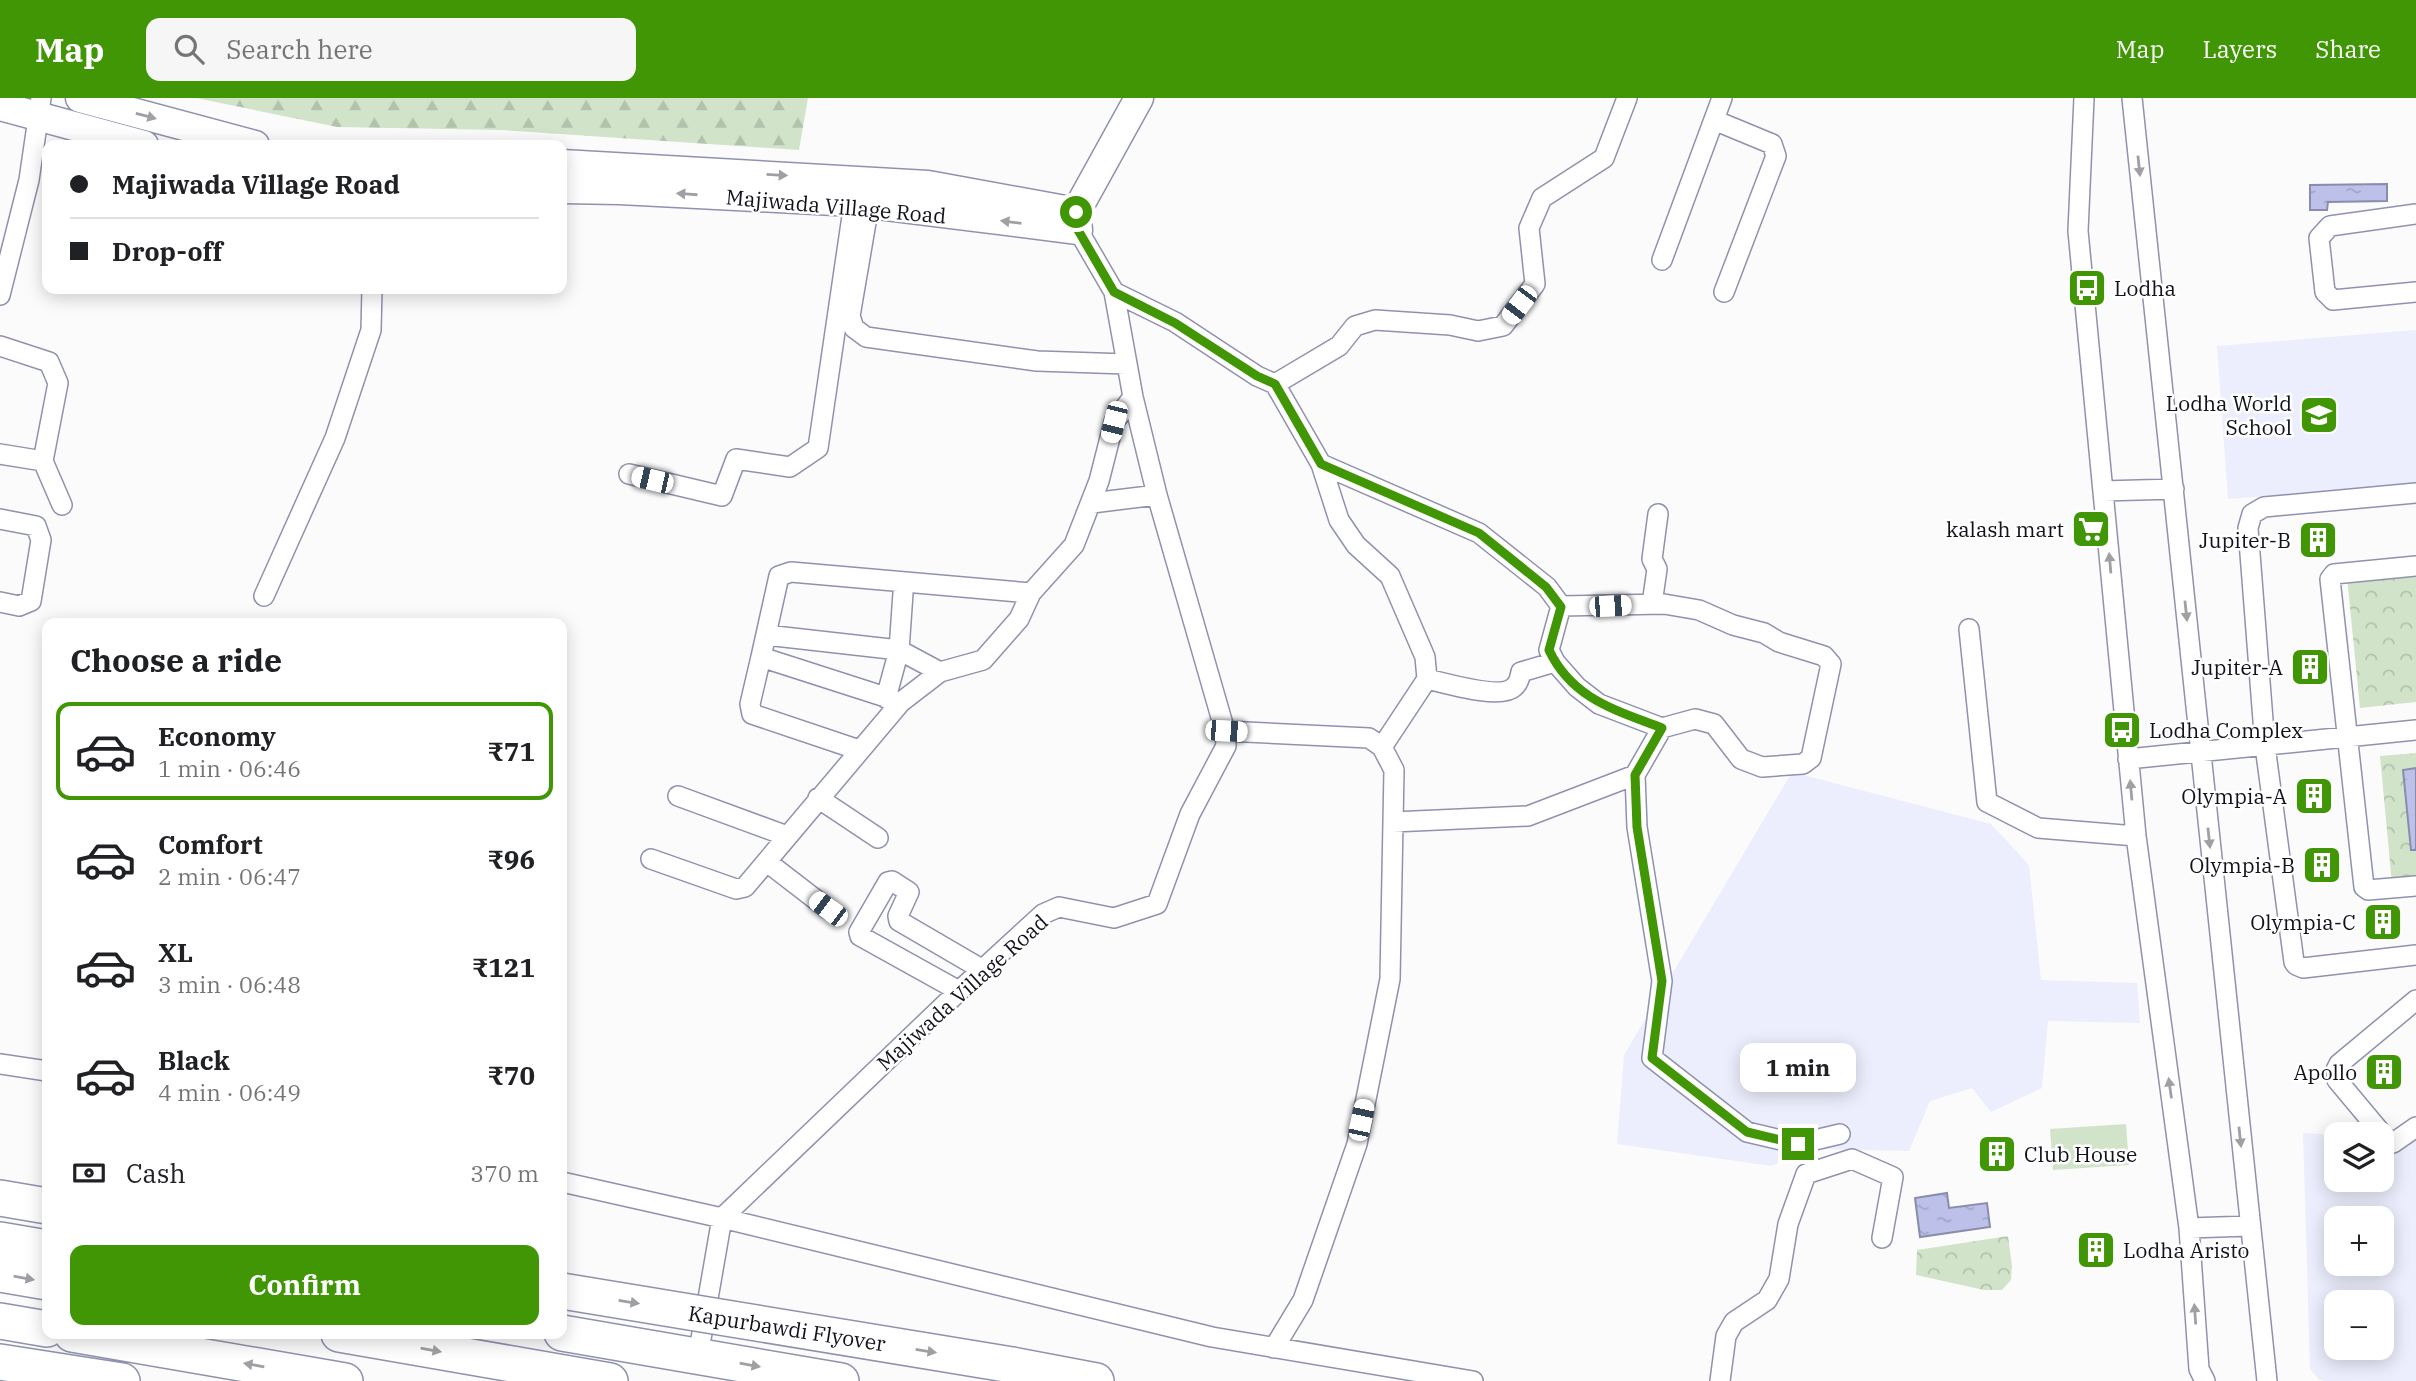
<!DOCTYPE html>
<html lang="en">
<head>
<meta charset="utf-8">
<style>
  :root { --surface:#fff; --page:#f6f6f6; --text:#202124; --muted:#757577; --line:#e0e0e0; --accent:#419606 }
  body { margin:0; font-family:"IBM Plex Serif",serif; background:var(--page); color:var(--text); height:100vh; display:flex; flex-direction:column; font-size:26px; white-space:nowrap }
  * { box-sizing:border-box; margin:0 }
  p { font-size:23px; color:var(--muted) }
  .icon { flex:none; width:38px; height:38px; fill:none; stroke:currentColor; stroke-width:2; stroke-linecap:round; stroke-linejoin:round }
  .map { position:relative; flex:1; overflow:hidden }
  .panel { position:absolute; left:42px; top:520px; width:525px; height:721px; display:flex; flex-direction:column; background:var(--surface); border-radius:14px; box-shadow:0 4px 18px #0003 }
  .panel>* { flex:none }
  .hud { position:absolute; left:42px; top:42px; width:525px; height:154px; border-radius:14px; box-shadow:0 4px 18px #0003; display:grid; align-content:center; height:154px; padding:0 28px; background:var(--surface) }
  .tools { position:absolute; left:2324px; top:1024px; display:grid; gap:14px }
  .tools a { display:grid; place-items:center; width:70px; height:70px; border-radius:14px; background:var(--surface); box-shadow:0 4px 18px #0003; font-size:35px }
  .end { position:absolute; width:32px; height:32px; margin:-16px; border:9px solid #419606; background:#fff; box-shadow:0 0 0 4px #fff }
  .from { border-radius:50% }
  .bubble { position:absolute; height:49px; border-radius:14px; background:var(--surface); box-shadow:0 4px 18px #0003; font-size:23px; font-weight:700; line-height:49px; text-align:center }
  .car { position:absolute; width:21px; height:42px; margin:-21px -10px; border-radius:9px; box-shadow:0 0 5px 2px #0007; background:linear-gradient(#fff 24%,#345 0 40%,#fff 0 76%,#345 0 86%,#fff 0) }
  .hud b { display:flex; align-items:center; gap:24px; height:66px; font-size:26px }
  .hud b+b { border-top:2px solid var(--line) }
  .hud i { width:18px; height:18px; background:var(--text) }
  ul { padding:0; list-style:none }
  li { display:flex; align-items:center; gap:21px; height:98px; margin:0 14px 10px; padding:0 14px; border:4px solid transparent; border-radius:14px }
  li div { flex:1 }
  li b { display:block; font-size:26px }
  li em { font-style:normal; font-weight:700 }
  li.current { border-color:var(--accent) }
  li>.icon { width:63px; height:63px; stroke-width:1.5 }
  h2 { padding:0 28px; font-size:32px; line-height:84px }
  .pay { display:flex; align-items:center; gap:18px; height:77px; padding:0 28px; font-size:26px }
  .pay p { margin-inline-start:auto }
  .primary-button { display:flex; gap:14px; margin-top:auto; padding:14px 28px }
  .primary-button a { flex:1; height:80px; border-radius:14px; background:var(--accent); color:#fff; font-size:28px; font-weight:700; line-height:80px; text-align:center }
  header { display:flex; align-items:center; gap:42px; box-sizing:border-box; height:98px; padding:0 35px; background:var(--accent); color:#fff }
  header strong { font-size:33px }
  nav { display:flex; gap:38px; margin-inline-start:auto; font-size:24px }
  .search { width:490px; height:63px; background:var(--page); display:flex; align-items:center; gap:18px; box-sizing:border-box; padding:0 24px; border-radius:14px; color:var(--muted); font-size:26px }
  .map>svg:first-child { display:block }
  .built { fill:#eceefd; fill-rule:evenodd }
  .green { fill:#d1e4ca }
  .forest { fill:url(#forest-firs) }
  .park { fill:url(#park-crowns) }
  .water { fill:url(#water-ripples); stroke:#898cac; stroke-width:2 }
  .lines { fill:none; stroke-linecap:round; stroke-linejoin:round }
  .street-casing { stroke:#8f92ae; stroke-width:22 }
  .secondary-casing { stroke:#8f92ae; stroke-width:31 }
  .highway-casing { stroke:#8f92ae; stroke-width:38 }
  .street { stroke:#fff; stroke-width:19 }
  .secondary { stroke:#fff; stroke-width:28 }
  .highway { stroke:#fff; stroke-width:35 }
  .highway-bridge-casing { stroke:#8f92ae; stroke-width:38; stroke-linecap:butt }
  .highway-bridge { stroke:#fff; stroke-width:35 }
  .oneway { fill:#a0a0a4 }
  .route { stroke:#419606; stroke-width:9 }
  .labels { text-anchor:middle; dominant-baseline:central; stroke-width:5; stroke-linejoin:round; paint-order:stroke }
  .street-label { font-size:21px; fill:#11121c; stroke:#fff }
  .poi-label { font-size:21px; fill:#11121c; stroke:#fff; text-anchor:end }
</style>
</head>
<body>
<header>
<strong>Map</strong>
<div class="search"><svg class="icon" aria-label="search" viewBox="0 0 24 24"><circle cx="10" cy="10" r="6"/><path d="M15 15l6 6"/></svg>Search here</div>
<nav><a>Map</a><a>Layers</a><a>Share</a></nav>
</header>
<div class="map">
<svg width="2416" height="1283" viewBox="0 0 2416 1283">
  <defs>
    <pattern id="forest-firs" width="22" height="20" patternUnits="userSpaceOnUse" patternTransform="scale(1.75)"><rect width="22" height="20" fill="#d1e4ca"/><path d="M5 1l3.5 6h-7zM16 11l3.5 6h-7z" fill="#b2c3ad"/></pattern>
    <pattern id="park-crowns" width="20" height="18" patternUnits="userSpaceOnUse" patternTransform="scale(1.75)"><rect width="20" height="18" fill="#d1e4ca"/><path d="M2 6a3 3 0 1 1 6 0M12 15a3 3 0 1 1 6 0" fill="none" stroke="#b2c3ad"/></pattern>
    <pattern id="water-ripples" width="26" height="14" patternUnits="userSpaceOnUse" patternTransform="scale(1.75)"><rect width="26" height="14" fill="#bdc1ea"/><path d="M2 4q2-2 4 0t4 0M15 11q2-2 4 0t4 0" fill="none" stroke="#a1a5c8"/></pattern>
  </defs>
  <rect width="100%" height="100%" fill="#fbfbfb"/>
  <path class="built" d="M2416 232V386L2228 401 2217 248Z
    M1792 674 1991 726 2029 767 2041 882 2137 885 2140 925 2048 923 2042 990 1991 1014 1972 990 1930 1003 1909 1053 1818 1051 1771 1068 1617 1046 1624 957Z
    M2303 1035 2336 1037V1082H2382V1038L2416 1040V1283H2325L2319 1282 2310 1271ZM2336 1120H2382V1166H2336ZM2336 1204H2382V1250H2336Z"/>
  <path class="green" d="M2126 1026 2129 1067 2053 1072 2050 1031Z"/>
  <path class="forest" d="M196 0H808L799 52 502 32 337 29Z"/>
  <path class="park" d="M2416 472V604L2360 610 2347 479Z
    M2416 655V784L2392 786 2380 658Z
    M2008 1138 2012 1168 2011 1182 2002 1192H1984L1916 1177 1917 1152Z"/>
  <path class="water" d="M2387 86V103L2328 104 2327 112H2310V87Z
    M2416 670V752H2411L2403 672Z
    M1947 1095 1949 1110 1987 1105 1990 1129 1920 1139 1915 1100Z"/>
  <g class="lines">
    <g class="street-casing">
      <path id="street" d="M2084 0 2078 133 2136 738 2189 1130 2199 1271 2205 1283
        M2132 0 2267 1283
        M1714 22 1772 46 1776 58 1724 194
        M869 107 850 218 854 230 866 239 1037 263 1127 266
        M2416 116 2330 128 2319 140 2325 194 2333 202 2416 194
        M1662 162 1722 0
        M1114 194 1175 224 1257 278 1275 286 1339 248 1355 228 1375 222 1450 227 1478 233 1503 228 1535 186 1529 130 1542 100 1604 60 1627 0
        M0 197 29 82 41 0
        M0 248 49 264 58 285 43 363 0 356
        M1275 286 1321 366 1479 435 1547 489 1561 508
        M43 363 62 407
        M1321 366 1339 422 1356 447 1390 478 1425 559 1427 581 1382 649
        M629 376 722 398 736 361 790 369 818 350 856 91
        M2103 393 2174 391
        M2416 395 2264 409 2252 416 2248 430 2265 648 2294 864 2296 867 2303 870 2416 857
        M1092 405 1157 397
        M0 421 36 428 41 442 31 503 19 508 0 504
        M2416 468 2334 476 2330 481 2364 789 2368 792 2416 788
        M264 498 335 340 371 232 372 191
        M1652 506 1657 471 1652 461 1658 416
        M1664 506 1699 512 1733 527 1764 535 1779 544 1824 558 1831 566 1811 660 1803 666 1762 669 1741 661 1714 626 1695 621 1662 630 1599 606 1577 589 1555 564 1549 552 1561 508Z
        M1969 531 1987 704 2038 730 2136 738
        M766 537 899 552 940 574
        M761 559 779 478 791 474 1031 495
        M1427 581C1445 585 1501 602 1514 589 1518 586 1520 579 1521 574L1555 564
        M886 600 899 552 903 495
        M1225 633 1369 640 1382 649 1394 672 1390 881 1357 1046 1303 1202 1274 1250
        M859 652 752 616 750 606 761 559 901 604
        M2128 661 2416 632
        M1635 677 1637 729 1662 883 1652 960 1747 1034 1798 1046 1840 1036
        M678 698 787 738
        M818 700 878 740
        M1393 724 1528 718 1635 677 1662 630
        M651 761 736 791 745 789 901 604 940 574 983 562 1019 521 1031 495 1074 447 1099 383 1114 324 1133 299
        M767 764 828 811
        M959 893 860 838 859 834 888 784 892 783 909 794 898 818 899 823 983 872
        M2416 902 2339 966 2336 972 2337 982 2388 1043 2393 1045 2416 1029
        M0 966 47 973
        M562 1084 722 1120 1212 1239 1473 1283
        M722 1120 959 893 1043 816 1059 809 1114 820 1157 806 1190 716 1226 648 1225 633 1157 397 1133 299 1114 194 1078 132
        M2189 1130 2249 1128
        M698 1258 722 1120
        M1720 1283 1726 1238 1734 1224 1767 1202 1779 1181 1788 1126 1806 1076 1852 1061 1893 1079 1882 1140"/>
    </g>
    <g class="secondary-casing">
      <path id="secondary" d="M80 0 255 47
        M0 8 144 47
        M562 66 928 87 1076 114
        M562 91 620 92 854 104 1078 132 1076 114 1139 0"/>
    </g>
    <g class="highway-casing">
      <path id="highway" d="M0 1100 47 1108
        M0 1142 47 1150
        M0 1176 47 1184
        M0 1223 47 1231
        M562 1235 841 1283
        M72 1236 345 1283
        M339 1236 610 1283
        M0 1264 122 1283
        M1012 1267 1096 1283"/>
    </g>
    <use href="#street" class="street"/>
    <use href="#secondary" class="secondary"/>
    <use href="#highway" class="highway"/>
    <g class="highway-bridge-casing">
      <path id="highway-bridge" d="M562 1193 1012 1267"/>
    </g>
    <use href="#highway-bridge" class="highway-bridge"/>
  </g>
  <defs><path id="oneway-solid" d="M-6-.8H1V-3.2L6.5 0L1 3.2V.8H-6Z" transform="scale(1.75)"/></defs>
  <g class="oneway">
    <use href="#oneway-solid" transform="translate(146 18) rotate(15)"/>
    <use href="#oneway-solid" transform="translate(2139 68) rotate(84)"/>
    <use href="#oneway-solid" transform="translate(777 77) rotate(3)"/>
    <use href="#oneway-solid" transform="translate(687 96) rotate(-176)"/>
    <use href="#oneway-solid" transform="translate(1011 124) rotate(-173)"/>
    <use href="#oneway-solid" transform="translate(2110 465) rotate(-95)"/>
    <use href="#oneway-solid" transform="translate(2186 513) rotate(84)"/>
    <use href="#oneway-solid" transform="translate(2131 692) rotate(-95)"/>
    <use href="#oneway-solid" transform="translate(2209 740) rotate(84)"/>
    <use href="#oneway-solid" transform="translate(2170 990) rotate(-98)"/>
    <use href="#oneway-solid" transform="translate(2240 1039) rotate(84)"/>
    <use href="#oneway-solid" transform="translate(24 1180) rotate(10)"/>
    <use href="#oneway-solid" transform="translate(629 1204) rotate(9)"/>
    <use href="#oneway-solid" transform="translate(2195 1216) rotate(-94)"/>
    <use href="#oneway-solid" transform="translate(431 1252) rotate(10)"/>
    <use href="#oneway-solid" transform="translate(926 1253) rotate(9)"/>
    <use href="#oneway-solid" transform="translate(254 1267) rotate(-170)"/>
    <use href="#oneway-solid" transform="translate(750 1267) rotate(10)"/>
  </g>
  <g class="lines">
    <path class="route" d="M1076 114 1078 132 1114 194 1175 225 1257 278 1275 286 1321 366 1479 435 1546 489 1561 509 1549 552C1572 601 1616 612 1662 630L1635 677 1637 729 1662 883 1652 960 1747 1034 1798 1046"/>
  </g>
  <defs>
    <g id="bus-square" transform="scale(2.0125)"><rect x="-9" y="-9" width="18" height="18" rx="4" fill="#419606" stroke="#fff"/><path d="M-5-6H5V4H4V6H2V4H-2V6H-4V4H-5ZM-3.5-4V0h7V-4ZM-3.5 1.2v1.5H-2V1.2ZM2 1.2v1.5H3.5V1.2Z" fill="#fff"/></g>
    <g id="school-square" transform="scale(2.0125)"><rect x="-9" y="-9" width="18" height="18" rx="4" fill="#419606" stroke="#fff"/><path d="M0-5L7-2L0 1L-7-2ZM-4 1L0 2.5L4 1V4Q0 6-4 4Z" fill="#fff"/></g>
    <g id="supermarket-square" transform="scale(2.0125)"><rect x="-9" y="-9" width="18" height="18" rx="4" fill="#419606" stroke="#fff"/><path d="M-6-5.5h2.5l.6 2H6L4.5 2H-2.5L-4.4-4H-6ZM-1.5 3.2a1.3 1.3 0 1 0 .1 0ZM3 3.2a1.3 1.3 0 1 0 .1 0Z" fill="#fff"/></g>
    <g id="building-square" transform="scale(2.0125)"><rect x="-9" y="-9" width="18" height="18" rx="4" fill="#419606" stroke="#fff"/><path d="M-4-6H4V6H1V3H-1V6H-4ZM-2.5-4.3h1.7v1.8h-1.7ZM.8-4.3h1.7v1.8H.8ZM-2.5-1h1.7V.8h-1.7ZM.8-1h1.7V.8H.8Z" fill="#fff"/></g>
  </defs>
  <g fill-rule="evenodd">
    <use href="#bus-square" x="2087" y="190"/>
    <use href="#school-square" x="2319" y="317"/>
    <use href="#supermarket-square" x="2091" y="431"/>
    <use href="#building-square" x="2318" y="442"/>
    <use href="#building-square" x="2310" y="569"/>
    <use href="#bus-square" x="2122" y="632"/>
    <use href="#building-square" x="2314" y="698"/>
    <use href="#building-square" x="2322" y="767"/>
    <use href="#building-square" x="2383" y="824"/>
    <use href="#building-square" x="2384" y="974"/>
    <use href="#building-square" x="1997" y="1056"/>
    <use href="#building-square" x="2096" y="1152"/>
  </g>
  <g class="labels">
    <g class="street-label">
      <text transform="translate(836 108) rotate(5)">Majiwada Village Road</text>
      <text transform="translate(962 894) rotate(-42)">Majiwada Village Road</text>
      <text transform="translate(787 1230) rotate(9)">Kapurbawdi Flyover</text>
    </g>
    <g class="poi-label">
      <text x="2114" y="190" text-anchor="start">Lodha</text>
      <text x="2292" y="305">Lodha World<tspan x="2292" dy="24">School</tspan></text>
      <text x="2064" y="431">kalash mart</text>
      <text x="2291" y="442">Jupiter-B</text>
      <text x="2283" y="569">Jupiter-A</text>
      <text x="2149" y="632" text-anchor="start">Lodha Complex</text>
      <text x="2287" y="698">Olympia-A</text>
      <text x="2295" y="767">Olympia-B</text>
      <text x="2356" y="824">Olympia-C</text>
      <text x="2357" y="974">Apollo</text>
      <text x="2024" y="1056" text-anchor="start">Club House</text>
      <text x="2123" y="1152" text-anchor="start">Lodha Aristo</text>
    </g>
  </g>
</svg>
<div class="tools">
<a><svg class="icon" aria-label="layers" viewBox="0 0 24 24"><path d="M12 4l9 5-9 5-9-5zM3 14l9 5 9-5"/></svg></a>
<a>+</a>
<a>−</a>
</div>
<i class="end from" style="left:1076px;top:114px"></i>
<i class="end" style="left:1798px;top:1046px"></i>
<div class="bubble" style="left:1740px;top:945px;width:116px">1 min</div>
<i class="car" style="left:1519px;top:207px;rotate:217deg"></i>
<i class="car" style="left:1114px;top:324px;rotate:194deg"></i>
<i class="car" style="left:652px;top:382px;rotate:283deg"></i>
<i class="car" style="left:1610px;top:508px;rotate:87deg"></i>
<i class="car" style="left:1226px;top:633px;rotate:93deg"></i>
<i class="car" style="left:828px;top:811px;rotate:307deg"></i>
<i class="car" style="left:1361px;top:1022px;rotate:12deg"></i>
<div class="hud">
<b><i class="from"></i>Majiwada Village Road</b>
<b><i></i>Drop-off</b>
</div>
<section class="panel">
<h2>Choose a ride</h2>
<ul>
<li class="current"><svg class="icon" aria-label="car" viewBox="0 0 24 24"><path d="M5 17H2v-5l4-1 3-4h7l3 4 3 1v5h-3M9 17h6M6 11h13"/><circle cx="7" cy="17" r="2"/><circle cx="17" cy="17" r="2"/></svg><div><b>Economy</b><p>1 min · 06:46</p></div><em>₹71</em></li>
<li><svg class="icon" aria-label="car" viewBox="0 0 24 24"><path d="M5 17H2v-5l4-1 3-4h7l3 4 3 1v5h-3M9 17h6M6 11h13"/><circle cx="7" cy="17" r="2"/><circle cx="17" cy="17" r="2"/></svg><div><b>Comfort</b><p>2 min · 06:47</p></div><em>₹96</em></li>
<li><svg class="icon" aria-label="car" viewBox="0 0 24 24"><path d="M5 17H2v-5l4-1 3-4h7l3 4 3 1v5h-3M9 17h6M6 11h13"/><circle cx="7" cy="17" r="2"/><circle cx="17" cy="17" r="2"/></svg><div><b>XL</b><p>3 min · 06:48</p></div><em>₹121</em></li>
<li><svg class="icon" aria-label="car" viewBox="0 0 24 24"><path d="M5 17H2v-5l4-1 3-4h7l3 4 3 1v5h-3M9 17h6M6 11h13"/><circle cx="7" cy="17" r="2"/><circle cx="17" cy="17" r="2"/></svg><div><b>Black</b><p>4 min · 06:49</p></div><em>₹70</em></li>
</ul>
<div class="pay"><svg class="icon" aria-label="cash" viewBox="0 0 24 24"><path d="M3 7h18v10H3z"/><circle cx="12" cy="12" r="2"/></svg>Cash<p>370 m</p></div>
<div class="primary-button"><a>Confirm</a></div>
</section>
</div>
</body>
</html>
